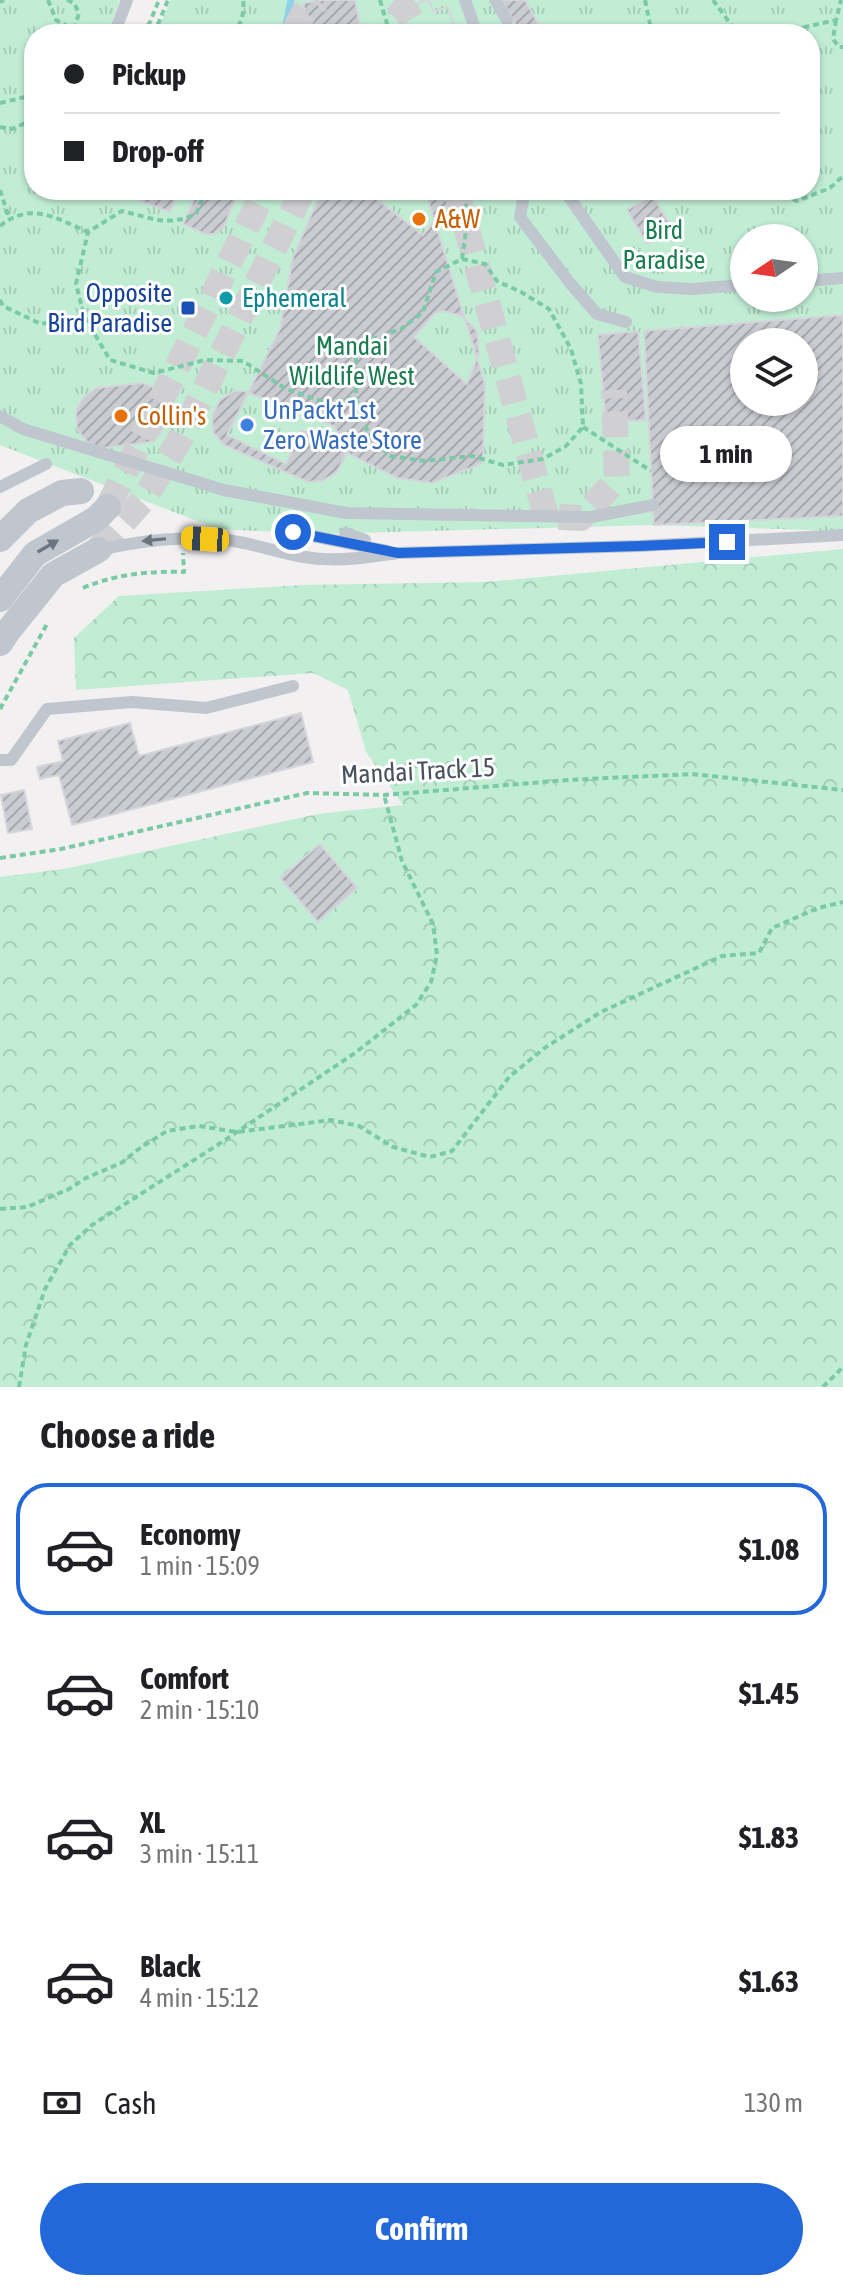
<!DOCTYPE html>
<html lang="en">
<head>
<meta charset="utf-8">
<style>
  :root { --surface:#fff; --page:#f2f2f2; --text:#202124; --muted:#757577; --line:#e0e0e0; --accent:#2268db }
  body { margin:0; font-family:"Asap Condensed",sans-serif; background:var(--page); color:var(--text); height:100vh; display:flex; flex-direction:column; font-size:30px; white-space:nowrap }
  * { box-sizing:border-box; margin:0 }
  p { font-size:26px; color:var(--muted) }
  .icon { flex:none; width:44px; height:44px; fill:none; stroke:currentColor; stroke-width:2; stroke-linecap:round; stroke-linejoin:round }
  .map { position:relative; height:1387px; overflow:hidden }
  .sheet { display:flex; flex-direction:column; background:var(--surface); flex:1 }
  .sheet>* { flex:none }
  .hud { position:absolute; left:24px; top:24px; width:796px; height:176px; border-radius:32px; box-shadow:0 2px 6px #0004; display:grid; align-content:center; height:176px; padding:0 40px; background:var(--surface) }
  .needle { width:52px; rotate:257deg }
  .tools { position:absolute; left:730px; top:224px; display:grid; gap:16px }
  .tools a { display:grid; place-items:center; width:88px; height:88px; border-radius:50%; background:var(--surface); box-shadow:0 2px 6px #0004; font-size:40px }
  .end { position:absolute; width:36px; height:36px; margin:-18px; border:10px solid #2268db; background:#fff; box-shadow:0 0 0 4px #fff }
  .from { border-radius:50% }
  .bubble { position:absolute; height:56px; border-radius:28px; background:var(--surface); box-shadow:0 2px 6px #0004; font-size:26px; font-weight:700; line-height:56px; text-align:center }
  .car { position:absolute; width:24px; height:48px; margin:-24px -12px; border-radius:10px; box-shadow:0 0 6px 2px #0007; background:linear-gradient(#f5c518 24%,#345 0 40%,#f5c518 0 76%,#345 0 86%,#f5c518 0) }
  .hud b { display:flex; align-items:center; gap:28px; height:76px; font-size:30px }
  .hud b+b { border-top:2px solid var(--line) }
  .hud i { width:20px; height:20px; background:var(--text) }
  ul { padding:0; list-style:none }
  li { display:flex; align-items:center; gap:24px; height:132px; margin:0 16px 12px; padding:0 24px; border:4px solid transparent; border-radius:32px }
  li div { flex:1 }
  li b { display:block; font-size:30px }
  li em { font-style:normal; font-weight:700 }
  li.selected { border-color:var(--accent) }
  li>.icon { width:72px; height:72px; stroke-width:1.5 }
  h2 { padding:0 40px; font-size:36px; line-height:96px }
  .pay { display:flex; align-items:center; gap:20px; height:88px; padding:0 40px; font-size:30px }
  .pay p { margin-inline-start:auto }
  .cta { display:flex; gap:16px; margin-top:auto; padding:16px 40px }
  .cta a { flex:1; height:92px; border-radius:48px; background:var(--accent); color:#fff; font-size:32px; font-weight:700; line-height:92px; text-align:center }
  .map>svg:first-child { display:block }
  .forest { fill:url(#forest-crowns) }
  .park { fill:url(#park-tufts); fill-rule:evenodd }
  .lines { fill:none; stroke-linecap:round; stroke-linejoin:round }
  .stream { stroke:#90d1e8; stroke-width:7 }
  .building { fill:url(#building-hatch); stroke:#d4d6db; stroke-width:2; fill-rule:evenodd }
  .minor-tunnel { stroke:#d0d0d3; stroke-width:26; stroke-dasharray:26 13; stroke-linecap:butt }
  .path { stroke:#7acaa8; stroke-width:4; stroke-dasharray:6 4; stroke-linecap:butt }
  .service { stroke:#bfc6ce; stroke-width:12 }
  .minor { stroke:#bfc6ce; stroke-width:26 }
  .oneway { fill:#6c757f }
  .route { stroke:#2268db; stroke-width:10 }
  .food-dot { fill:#e8710a; stroke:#fff; stroke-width:3 }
  .culture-dot { fill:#0f9aa8; stroke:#fff; stroke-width:3 }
  .transit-dot { fill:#1a4fb4; stroke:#fff; stroke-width:3 }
  .shop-dot { fill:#3f7fe0; stroke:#fff; stroke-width:3 }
  .labels { text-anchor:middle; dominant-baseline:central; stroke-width:6; stroke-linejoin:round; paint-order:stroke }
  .food-label { font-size:26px; fill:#c56008; stroke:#fff; text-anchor:start }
  .park-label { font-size:26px; fill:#1c7c51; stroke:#fff }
  .transit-label { font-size:26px; fill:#164399; stroke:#fff; text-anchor:end }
  .culture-label { font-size:26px; fill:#0d838f; stroke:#fff; text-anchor:start }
  .shop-label { font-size:26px; fill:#366cbe; stroke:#fff; text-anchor:start }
  .street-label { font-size:26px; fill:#49525d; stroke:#fff }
</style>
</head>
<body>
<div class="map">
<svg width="843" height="1387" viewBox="0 0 843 1387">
  <defs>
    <pattern id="forest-crowns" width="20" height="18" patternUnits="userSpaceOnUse" patternTransform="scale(2)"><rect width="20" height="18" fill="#c1edd5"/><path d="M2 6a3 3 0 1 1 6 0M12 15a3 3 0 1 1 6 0" fill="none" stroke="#a7cdb9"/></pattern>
    <pattern id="park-tufts" width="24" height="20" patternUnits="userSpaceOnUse" patternTransform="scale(2)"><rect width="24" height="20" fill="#c1edd5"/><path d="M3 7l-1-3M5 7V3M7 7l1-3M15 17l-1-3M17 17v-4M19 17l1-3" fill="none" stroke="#a7cdb9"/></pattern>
    <pattern id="building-hatch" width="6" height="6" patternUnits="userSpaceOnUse" patternTransform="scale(2)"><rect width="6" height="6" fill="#caccd2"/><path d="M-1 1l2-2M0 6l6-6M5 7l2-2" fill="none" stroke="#a6a8ae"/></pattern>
  </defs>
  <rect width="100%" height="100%" fill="#f2f0f0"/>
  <path class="forest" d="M843 549V1387H0V877L64 869 318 814 403 805 366 752 348 690 313 673 76 690 74 638 119 596 303 585 485 582Z"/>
  <path class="park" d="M0 0H120L107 34H34V190H56L75 197 79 190H810V34H146L149 25 158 29 171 0H843V531L654 525 318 534 218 529 0 445ZM744 238H804V298H744ZM744 342H804V402H744Z"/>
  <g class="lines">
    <path class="stream" d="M286 26 295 34
      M284 34 291 0"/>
  </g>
  <path class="building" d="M323 0H355L361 31 342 34H309L303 3Z
    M427 0H429L433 12 448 7 457 34H410L401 8Z
    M427 0H429L433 12 448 7 457 34H410L401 8Z
    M502 0H525L543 32 539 34H521Z
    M144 190H179L170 212 140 201Z
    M198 190H239L224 227 214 234H205L183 224Z
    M322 190H425L485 384 483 463 432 483 397 478 302 430 286 464 227 435 280 329 293 257Z
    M365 190H443L448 204 423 235Z
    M476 190H505L479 200Z
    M652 195 673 229 647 244 627 210Z
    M443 311 462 316 477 331 479 353 467 384 414 337 435 313Z
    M843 315V516L654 525 644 331ZM744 342H804V402H744Z
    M638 331 646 420 606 423 598 335Z
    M142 383 155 388 165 402 167 422 159 435 150 442 102 448 88 443 77 429 76 410 84 397 96 388Z
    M235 391H244L333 426 342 438 345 456 337 472 322 481 308 482 224 445 213 432 212 416 220 400Z
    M301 713 313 762 72 825 59 775 40 779 37 767 63 761 58 741 130 723 139 756Z
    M24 790 32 829 8 833 1 795Z
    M320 844 357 888 318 922 280 878Z"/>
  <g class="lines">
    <path class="minor-tunnel" d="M394 0C406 8 414 20 418 34
      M293 34 303 14 318 0
      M456 190 546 516 581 518 617 479 614 390
      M108 507 265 190
      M98 550 144 499 180 439 303 190"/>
    <path class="path" d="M48 0 56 20 74 30 73 34
      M67 0 74 3 79 13 74 30
      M380 0 390 34
      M645 0 652 34
      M713 0 738 34
      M0 2 4 0
      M836 20 833 39 839 47H843
      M142 34 150 22 159 0
      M154 34 168 0
      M232 34C241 28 245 10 243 0
      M774 34 836 20 841 0
      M0 103 34 95
      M0 127 12 129 32 120 34 112
      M0 190 9 218
      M206 190 196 214C168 227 151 218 122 211L88 232 76 284 84 316 110 360 154 373 205 360 243 361 286 389 324 402 356 398
      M775 190 797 201 830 188 843 176
      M66 194 68 190
      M0 226C32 201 55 218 88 232
      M462 259 485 264 497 281 521 292 549 309 571 349 581 384 583 427 566 446 543 459 503 465 472 456 424 461 390 456 369 436 356 398V356L370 340 401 329 423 312 436 272Z
      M462 259 468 217 463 190
      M0 300 3 306 41 324 84 316
      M583 427 651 471
      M83 588C116 574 149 571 184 572L183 553
      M0 709 47 624
      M0 858 61 849 307 793 384 795 568 780 692 774 843 790
      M0 1209 27 1207 69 1189 86 1178 121 1163 140 1148 167 1131 199 1126 237 1132 331 1120 359 1126 393 1147 430 1157 452 1151 510 1076 546 1047 601 1012 722 956 759 953 772 928 818 908 843 902
      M19 1387 26 1345 45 1289 70 1245 92 1225 216 1146 355 1053 416 1005 431 982 437 955 433 924 402 861 384 795
      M823 1387 843 1367"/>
    <path class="service" d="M465 0 477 34
      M495 0 507 20
      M114 34 127 0
      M525 190 520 217 570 283 597 314 626 322
      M564 190 625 277 657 287 692 289 744 285
      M804 281 843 278
      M0 416 23 429 224 490 346 513 591 517 653 505
      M0 487 46 464
      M293 532 387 551
      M345 533 365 540
      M98 550C141 541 182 535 227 540 259 544 291 558 324 559 348 561 373 556 398 553L640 546 843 535
      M0 760H11L47 709 132 702 206 708 293 686"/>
    <path class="minor" d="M0 539 28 511 62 493 81 491
      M0 599 35 554 96 519 108 507
      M0 643 8 631 53 575 98 550"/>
  </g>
  <defs><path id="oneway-solid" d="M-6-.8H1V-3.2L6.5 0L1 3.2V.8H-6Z" transform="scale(2)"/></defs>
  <g class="oneway">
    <use href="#oneway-solid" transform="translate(154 540) rotate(174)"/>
    <use href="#oneway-solid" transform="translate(48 546) rotate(-30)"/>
  </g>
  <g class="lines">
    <path class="route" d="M293 532 398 553 640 546 727 542"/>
  </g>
  <g class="food-dot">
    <circle cx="419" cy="219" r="8"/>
    <circle cx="121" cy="416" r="8"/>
  </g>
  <circle class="culture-dot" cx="226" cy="298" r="8"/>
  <rect class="transit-dot" x="180" y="300" width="16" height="16" rx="4"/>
  <circle class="shop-dot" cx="247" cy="425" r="8"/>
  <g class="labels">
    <g class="food-label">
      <text x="435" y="219">A&amp;W</text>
      <text x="137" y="416">Collin's</text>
    </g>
    <g class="park-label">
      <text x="664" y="230">Bird<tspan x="664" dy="30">Paradise</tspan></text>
      <text x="352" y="346">Mandai<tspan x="352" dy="30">Wildlife West</tspan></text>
    </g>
    <g class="transit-label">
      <text x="172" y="293">Opposite<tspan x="172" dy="30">Bird Paradise</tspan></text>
    </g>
    <g class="culture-label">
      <text x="242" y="298">Ephemeral</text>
    </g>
    <g class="shop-label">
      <text x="263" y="410">UnPackt 1st<tspan x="263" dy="30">Zero Waste Store</tspan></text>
    </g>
    <g class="street-label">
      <text transform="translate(418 771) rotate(-3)">Mandai Track 15</text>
    </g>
  </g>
</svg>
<div class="tools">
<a><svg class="needle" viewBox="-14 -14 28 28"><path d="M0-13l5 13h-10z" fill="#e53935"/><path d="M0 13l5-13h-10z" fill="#757577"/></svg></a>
<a><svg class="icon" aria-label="layers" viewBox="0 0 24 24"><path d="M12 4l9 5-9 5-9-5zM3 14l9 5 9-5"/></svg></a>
</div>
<i class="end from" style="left:293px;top:532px"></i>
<i class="end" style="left:727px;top:542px"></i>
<div class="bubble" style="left:660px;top:426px;width:132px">1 min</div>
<i class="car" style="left:205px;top:539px;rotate:273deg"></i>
<div class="hud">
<b><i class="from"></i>Pickup</b>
<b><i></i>Drop-off</b>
</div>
</div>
<section class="sheet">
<h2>Choose a ride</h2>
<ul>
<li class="selected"><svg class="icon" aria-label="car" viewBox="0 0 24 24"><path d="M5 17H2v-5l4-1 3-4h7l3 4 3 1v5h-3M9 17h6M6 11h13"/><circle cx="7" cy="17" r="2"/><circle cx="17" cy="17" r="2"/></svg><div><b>Economy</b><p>1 min · 15:09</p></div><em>$1.08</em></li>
<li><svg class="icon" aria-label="car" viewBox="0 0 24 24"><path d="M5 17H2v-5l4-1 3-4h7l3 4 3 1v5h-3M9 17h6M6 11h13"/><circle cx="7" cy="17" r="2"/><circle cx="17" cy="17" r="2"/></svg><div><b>Comfort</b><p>2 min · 15:10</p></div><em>$1.45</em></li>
<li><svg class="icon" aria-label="car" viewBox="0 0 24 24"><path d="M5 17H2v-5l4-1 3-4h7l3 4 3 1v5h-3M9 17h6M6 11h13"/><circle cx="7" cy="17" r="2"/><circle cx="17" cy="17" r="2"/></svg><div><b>XL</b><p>3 min · 15:11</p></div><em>$1.83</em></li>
<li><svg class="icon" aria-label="car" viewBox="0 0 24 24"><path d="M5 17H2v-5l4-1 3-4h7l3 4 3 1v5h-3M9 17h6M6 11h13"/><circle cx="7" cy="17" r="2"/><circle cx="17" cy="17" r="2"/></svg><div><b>Black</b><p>4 min · 15:12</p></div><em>$1.63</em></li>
</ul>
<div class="pay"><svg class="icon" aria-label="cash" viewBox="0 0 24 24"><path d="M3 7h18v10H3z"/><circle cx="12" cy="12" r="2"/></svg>Cash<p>130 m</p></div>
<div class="cta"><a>Confirm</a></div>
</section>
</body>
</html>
